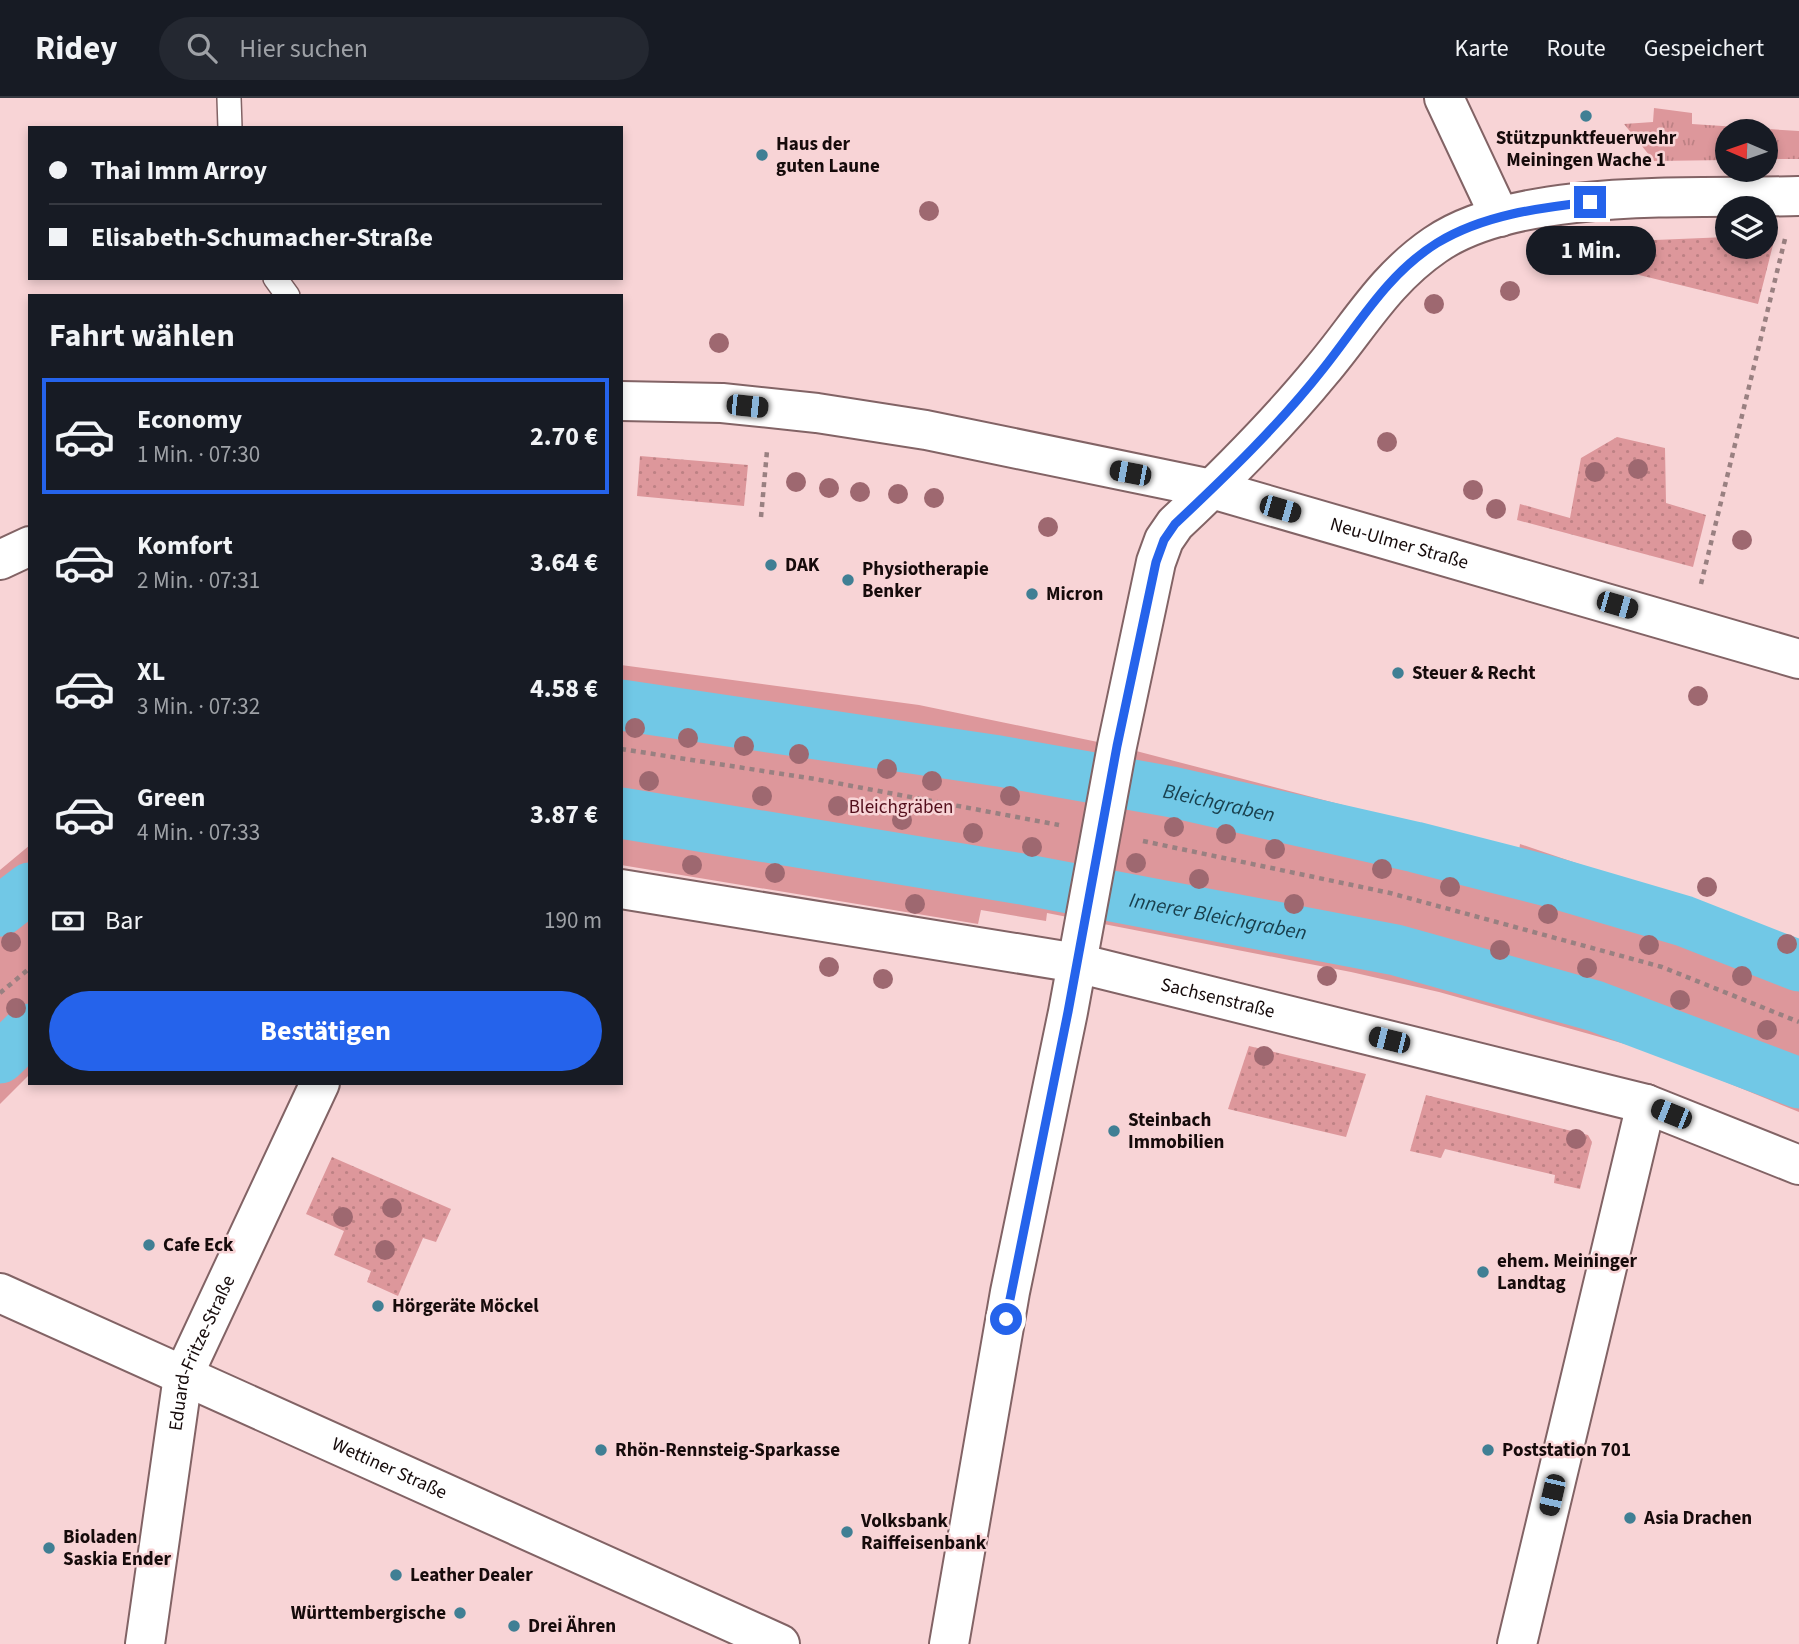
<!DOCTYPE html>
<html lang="de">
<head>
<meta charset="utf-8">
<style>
  :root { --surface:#171b24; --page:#242831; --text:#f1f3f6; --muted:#9ea1a6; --line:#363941; --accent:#2563eb }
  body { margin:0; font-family:"Source Sans 3",sans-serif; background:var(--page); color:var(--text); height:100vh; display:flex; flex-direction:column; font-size:26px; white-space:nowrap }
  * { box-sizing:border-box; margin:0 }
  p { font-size:23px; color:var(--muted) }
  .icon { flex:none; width:38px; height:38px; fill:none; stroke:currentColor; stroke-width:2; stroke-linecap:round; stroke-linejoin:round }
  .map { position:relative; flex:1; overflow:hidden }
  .details { position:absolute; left:28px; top:196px; width:595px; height:791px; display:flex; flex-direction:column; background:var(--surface); border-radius:0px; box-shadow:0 4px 10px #0003 }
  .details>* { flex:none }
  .hud { position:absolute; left:28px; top:28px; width:595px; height:154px; border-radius:0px; box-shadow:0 4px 10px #0003; display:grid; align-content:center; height:154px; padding:0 21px; background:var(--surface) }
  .needle { width:46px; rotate:272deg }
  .buttons { position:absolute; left:1715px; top:21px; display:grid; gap:14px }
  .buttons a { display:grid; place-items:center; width:63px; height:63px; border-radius:50%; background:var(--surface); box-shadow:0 4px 10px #0003; font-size:35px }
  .end { position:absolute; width:32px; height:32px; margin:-16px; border:9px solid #2563eb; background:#fff; box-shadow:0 0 0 4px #fff }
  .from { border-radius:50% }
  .bubble { position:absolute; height:49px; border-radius:24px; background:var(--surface); box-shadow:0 4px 10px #0003; font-size:23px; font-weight:700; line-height:49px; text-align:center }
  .car { position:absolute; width:21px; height:42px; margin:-21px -10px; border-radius:9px; box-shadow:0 0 5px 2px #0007; background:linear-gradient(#222 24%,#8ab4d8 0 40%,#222 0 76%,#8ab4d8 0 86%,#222 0) }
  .hud b { display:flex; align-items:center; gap:24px; height:66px; font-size:26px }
  .hud b+b { border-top:2px solid var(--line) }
  .hud i { width:18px; height:18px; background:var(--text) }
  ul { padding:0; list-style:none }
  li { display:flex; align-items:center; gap:21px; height:116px; margin:0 14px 10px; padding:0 7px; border:4px solid transparent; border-radius:0px }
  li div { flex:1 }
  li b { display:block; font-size:26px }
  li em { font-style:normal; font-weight:700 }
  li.active { border-color:var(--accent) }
  li>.icon { width:63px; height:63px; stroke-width:1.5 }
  h2 { padding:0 21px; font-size:32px; line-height:84px }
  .pay { display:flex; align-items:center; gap:18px; height:77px; padding:0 21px; font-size:26px }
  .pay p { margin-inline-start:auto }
  .cta { display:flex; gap:14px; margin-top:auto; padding:14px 21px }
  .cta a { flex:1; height:80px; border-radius:42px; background:var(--accent); color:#fff; font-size:28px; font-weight:700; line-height:80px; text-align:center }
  header { display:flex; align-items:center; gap:42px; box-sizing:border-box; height:98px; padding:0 35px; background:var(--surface); border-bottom:2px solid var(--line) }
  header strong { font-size:33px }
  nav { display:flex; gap:38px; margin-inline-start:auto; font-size:24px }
  .search { width:490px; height:63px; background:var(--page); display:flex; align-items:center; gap:18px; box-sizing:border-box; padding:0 24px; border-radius:38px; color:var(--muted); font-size:26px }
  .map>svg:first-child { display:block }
  .grass { fill:url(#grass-tufts) }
  .park { fill:#dd979b }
  .garden { fill:url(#garden-dots) }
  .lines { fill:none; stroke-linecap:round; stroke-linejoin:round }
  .canal { stroke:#71c8e6; stroke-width:51 }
  .service-casing { stroke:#826365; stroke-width:26 }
  .minor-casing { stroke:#826365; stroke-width:42 }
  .secondary-casing { stroke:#826365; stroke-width:42 }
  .path { stroke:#998081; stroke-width:4.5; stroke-dasharray:5 5; stroke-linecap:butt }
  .service { stroke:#fff; stroke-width:23 }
  .minor { stroke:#fff; stroke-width:38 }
  .secondary { stroke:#fff; stroke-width:38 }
  .tree { fill:#9e6870 }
  .route { stroke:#2563eb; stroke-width:9 }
  .poi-dot { fill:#407f94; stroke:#f8d4d6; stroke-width:2.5 }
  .labels { text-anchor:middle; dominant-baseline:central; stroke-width:5; stroke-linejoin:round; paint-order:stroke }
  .poi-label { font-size:19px; font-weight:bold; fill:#160b0b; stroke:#f8d4d6; text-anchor:start }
  .street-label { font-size:19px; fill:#160b0b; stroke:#f8d4d6 }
  .park-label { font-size:19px; fill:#540f1c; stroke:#f8d4d6 }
  .water-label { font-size:21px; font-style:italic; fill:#19404e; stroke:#f8d4d6 }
</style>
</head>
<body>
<header>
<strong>Ridey</strong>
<div class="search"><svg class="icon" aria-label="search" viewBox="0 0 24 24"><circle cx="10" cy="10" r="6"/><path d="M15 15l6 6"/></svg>Hier suchen</div>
<nav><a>Karte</a><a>Route</a><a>Gespeichert</a></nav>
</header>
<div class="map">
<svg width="1799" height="1546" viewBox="0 0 1799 1546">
  <defs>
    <pattern id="grass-tufts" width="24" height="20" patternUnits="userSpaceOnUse" patternTransform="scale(1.75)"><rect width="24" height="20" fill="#dd979b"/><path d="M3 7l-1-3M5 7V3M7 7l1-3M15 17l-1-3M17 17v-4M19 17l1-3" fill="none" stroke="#bd8184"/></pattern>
    <pattern id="garden-dots" width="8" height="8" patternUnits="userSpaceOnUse" patternTransform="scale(1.75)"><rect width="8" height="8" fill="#dd979b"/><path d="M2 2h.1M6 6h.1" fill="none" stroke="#bd8184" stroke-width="1.8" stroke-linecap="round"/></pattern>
  </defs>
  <rect width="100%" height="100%" fill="#f8d4d6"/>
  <path class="grass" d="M1654 10 1692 15V26L1799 33V61H1766V33H1727V62L1654 63 1624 26 1653 24Z"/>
  <path class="park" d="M621 567 919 607 1117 648 1519 753 1520 746 1799 841V1014L1650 953 1439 894 1351 874 1047 815 1046 823 981 812 978 826 621 767Z
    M30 747V976L0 1006V772Z"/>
  <path class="garden" d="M1727 139V149H1766V139H1775L1758 206 1561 158 1607 144Z
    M1617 339 1665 350 1666 405 1706 417 1693 469 1517 422 1520 406 1570 420 1581 360Z
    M640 358 748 367 744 408 637 398Z
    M1249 948 1366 976 1346 1039 1228 1011Z
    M1426 997 1588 1037 1592 1044 1580 1091 1554 1085 1555 1077 1445 1051 1441 1060 1410 1053Z
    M332 1059 451 1111 436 1144 423 1140 398 1198 367 1184 371 1173 334 1157 344 1133 306 1116Z"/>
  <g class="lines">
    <g class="canal">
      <path id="s1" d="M621 607 999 663 1172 694 1415 749 1548 783 1684 823 1799 868"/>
      <path id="s2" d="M621 715 1022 781 1396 852 1595 908 1799 985"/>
      <path d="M0 813 30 790"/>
      <path d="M0 960 30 931"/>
    </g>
    <g class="service-casing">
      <path id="service" d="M229 0 230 30
        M275 180 288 198"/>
    </g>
    <g class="minor-casing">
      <g id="minor">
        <path d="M1444 0 1500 119"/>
        <path id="s3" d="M621 791 1077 865 1646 1006 1799 1067"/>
        <path id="s4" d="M0 1195 780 1546"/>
        <path id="s5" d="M145 1546 183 1278 320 985"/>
        <path d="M949 1546 1010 1194 1068 914 1117 648 1156 464 1164 442 1175 426C1227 377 1277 327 1322 272 1360 227 1384 182 1435 147 1518 89 1699 101 1799 98"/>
        <path d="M1517 1546 1646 1006"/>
      </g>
    </g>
    <g class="secondary-casing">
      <g id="secondary">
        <path id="s6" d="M621 303 722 305 817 315 926 332 1212 391 1799 561"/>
        <path d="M0 462 30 448"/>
      </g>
    </g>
    <path class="path" d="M761 419 767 353
      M1701 486 1785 141
      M621 651 815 681 1059 727
      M1143 743 1390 795 1662 869 1799 924
      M0 895 30 870"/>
    <use href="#service" class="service"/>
    <use href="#minor" class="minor"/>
    <use href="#secondary" class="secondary"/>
  </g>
  <g class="tree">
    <circle cx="929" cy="113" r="10"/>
    <circle cx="1619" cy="159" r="10"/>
    <circle cx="1510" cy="193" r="10"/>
    <circle cx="1434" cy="206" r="10"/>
    <circle cx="719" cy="245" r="10"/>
    <circle cx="1387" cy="344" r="10"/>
    <circle cx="1638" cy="371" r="10"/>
    <circle cx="1595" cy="374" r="10"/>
    <circle cx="796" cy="384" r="10"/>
    <circle cx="829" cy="390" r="10"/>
    <circle cx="1473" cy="392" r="10"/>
    <circle cx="860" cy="394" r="10"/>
    <circle cx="898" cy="396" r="10"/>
    <circle cx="934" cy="400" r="10"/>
    <circle cx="1496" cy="411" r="10"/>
    <circle cx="1048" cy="429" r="10"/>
    <circle cx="1742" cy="442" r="10"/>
    <circle cx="1698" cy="598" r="10"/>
    <circle cx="635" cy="630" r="10"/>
    <circle cx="688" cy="640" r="10"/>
    <circle cx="744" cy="648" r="10"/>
    <circle cx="799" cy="656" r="10"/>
    <circle cx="887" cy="671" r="10"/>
    <circle cx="649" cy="683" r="10"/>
    <circle cx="932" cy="683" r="10"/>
    <circle cx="762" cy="698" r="10"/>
    <circle cx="1010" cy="698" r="10"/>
    <circle cx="838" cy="708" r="10"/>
    <circle cx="902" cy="722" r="10"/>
    <circle cx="1174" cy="729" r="10"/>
    <circle cx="973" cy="735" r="10"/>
    <circle cx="1226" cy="736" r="10"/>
    <circle cx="1032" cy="749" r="10"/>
    <circle cx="1275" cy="751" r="10"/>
    <circle cx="1136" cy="765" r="10"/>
    <circle cx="692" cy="767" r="10"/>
    <circle cx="1382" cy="771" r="10"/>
    <circle cx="775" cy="775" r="10"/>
    <circle cx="1199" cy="781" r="10"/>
    <circle cx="1450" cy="789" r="10"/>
    <circle cx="1707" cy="789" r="10"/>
    <circle cx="915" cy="806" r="10"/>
    <circle cx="1294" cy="806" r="10"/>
    <circle cx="1548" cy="816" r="10"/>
    <circle cx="11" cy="844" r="10"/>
    <circle cx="1787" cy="846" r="10"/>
    <circle cx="1649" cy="847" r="10"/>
    <circle cx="1500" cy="852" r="10"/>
    <circle cx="829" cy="869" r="10"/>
    <circle cx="1587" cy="870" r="10"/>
    <circle cx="1327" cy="878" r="10"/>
    <circle cx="1742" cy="878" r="10"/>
    <circle cx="883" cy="881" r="10"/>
    <circle cx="1680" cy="902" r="10"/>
    <circle cx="16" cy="910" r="10"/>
    <circle cx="1767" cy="932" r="10"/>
    <circle cx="1264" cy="958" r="10"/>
    <circle cx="1576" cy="1041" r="10"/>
    <circle cx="392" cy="1110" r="10"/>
    <circle cx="343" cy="1119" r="10"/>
    <circle cx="385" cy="1152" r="10"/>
  </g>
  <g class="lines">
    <path class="route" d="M1006 1221 1068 914 1117 648 1156 464 1164 442 1175 426C1227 377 1279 327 1323 271 1359 226 1387 176 1437 145 1483 117 1538 110 1590 104"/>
  </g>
  <g class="poi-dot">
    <circle cx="1586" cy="18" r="7"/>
    <circle cx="762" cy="57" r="7"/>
    <circle cx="771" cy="467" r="7"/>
    <circle cx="848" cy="482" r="7"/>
    <circle cx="1032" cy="496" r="7"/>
    <circle cx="1398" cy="575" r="7"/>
    <circle cx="1114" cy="1033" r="7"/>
    <circle cx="149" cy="1147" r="7"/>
    <circle cx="1483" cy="1174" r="7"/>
    <circle cx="378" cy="1208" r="7"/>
    <circle cx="601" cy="1352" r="7"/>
    <circle cx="1488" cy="1352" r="7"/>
    <circle cx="1630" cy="1420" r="7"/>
    <circle cx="847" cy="1434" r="7"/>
    <circle cx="49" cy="1450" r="7"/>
    <circle cx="396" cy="1477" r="7"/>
    <circle cx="460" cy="1515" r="7"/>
    <circle cx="514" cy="1528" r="7"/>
  </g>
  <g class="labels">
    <g class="poi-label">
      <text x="1586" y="40" text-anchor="middle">Stützpunktfeuerwehr<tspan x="1586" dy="22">Meiningen Wache 1</tspan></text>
      <text x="776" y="46">Haus der<tspan x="776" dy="22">guten Laune</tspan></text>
      <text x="785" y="467">DAK</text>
      <text x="862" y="471">Physiotherapie<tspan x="862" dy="22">Benker</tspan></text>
      <text x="1046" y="496">Micron</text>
      <text x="1412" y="575">Steuer &amp; Recht</text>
      <text x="1128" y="1022">Steinbach<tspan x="1128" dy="22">Immobilien</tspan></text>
      <text x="163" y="1147">Cafe Eck</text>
      <text x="1497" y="1163">ehem. Meininger<tspan x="1497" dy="22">Landtag</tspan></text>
      <text x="392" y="1208">Hörgeräte Möckel</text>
      <text x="615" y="1352">Rhön-Rennsteig-Sparkasse</text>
      <text x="1502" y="1352">Poststation 701</text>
      <text x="1644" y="1420">Asia Drachen</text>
      <text x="861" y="1423">Volksbank<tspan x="861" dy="22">Raiffeisenbank</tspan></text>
      <text x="63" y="1439">Bioladen<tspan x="63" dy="22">Saskia Ender</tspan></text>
      <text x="410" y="1477">Leather Dealer</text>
      <text x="446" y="1515" text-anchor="end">Württembergische</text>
      <text x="528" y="1528">Drei Ähren</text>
    </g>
    <g class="street-label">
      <text stroke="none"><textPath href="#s6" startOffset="794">Neu-Ulmer Straße</textPath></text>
      <text stroke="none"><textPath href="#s3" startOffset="607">Sachsenstraße</textPath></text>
      <text stroke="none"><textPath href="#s5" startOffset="298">Eduard-Fritze-Straße</textPath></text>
      <text stroke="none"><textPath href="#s4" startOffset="427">Wettiner Straße</textPath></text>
    </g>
    <g class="park-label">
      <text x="901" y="709">Bleichgräben</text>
    </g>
    <g class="water-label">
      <text stroke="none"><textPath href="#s1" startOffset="606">Bleichgraben</textPath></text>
      <text stroke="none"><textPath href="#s2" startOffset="606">Innerer Bleichgraben</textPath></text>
    </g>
  </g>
</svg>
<div class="buttons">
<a><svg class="needle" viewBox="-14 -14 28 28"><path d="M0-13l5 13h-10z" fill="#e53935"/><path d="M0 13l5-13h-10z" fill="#9ea1a6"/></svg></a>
<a><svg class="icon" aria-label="layers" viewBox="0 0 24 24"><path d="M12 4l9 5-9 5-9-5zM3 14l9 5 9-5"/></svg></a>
</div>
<i class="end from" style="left:1006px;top:1221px"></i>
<i class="end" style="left:1590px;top:104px"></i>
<div class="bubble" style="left:1526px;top:128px;width:130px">1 Min.</div>
<i class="car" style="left:747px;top:308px;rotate:96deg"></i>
<i class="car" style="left:1130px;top:375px;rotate:281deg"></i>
<i class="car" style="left:1280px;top:411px;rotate:106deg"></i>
<i class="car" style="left:1617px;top:507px;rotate:106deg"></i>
<i class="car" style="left:1389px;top:942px;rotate:284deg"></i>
<i class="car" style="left:1671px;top:1016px;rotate:292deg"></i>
<i class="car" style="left:1552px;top:1397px;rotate:193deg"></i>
<div class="hud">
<b><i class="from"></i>Thai Imm Arroy</b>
<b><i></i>Elisabeth-Schumacher-Straße</b>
</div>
<section class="details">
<h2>Fahrt wählen</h2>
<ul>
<li class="active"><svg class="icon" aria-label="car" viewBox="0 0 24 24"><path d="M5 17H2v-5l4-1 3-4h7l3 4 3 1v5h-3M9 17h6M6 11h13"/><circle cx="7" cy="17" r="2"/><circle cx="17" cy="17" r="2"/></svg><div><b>Economy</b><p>1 Min. · 07:30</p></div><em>2.70 €</em></li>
<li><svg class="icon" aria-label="car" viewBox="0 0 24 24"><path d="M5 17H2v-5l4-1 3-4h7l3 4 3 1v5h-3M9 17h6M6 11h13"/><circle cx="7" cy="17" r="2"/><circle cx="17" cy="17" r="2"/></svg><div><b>Komfort</b><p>2 Min. · 07:31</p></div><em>3.64 €</em></li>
<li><svg class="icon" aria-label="car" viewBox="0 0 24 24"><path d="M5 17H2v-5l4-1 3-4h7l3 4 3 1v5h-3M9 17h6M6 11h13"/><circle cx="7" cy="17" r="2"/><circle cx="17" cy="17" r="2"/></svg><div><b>XL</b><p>3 Min. · 07:32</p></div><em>4.58 €</em></li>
<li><svg class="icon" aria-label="car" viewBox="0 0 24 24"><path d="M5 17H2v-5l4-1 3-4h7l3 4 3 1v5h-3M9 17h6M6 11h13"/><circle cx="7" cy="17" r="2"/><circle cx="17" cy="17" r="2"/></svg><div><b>Green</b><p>4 Min. · 07:33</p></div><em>3.87 €</em></li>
</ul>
<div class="pay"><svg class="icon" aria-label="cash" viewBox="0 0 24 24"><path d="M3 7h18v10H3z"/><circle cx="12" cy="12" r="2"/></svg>Bar<p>190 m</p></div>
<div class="cta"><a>Bestätigen</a></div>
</section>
</div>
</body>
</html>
